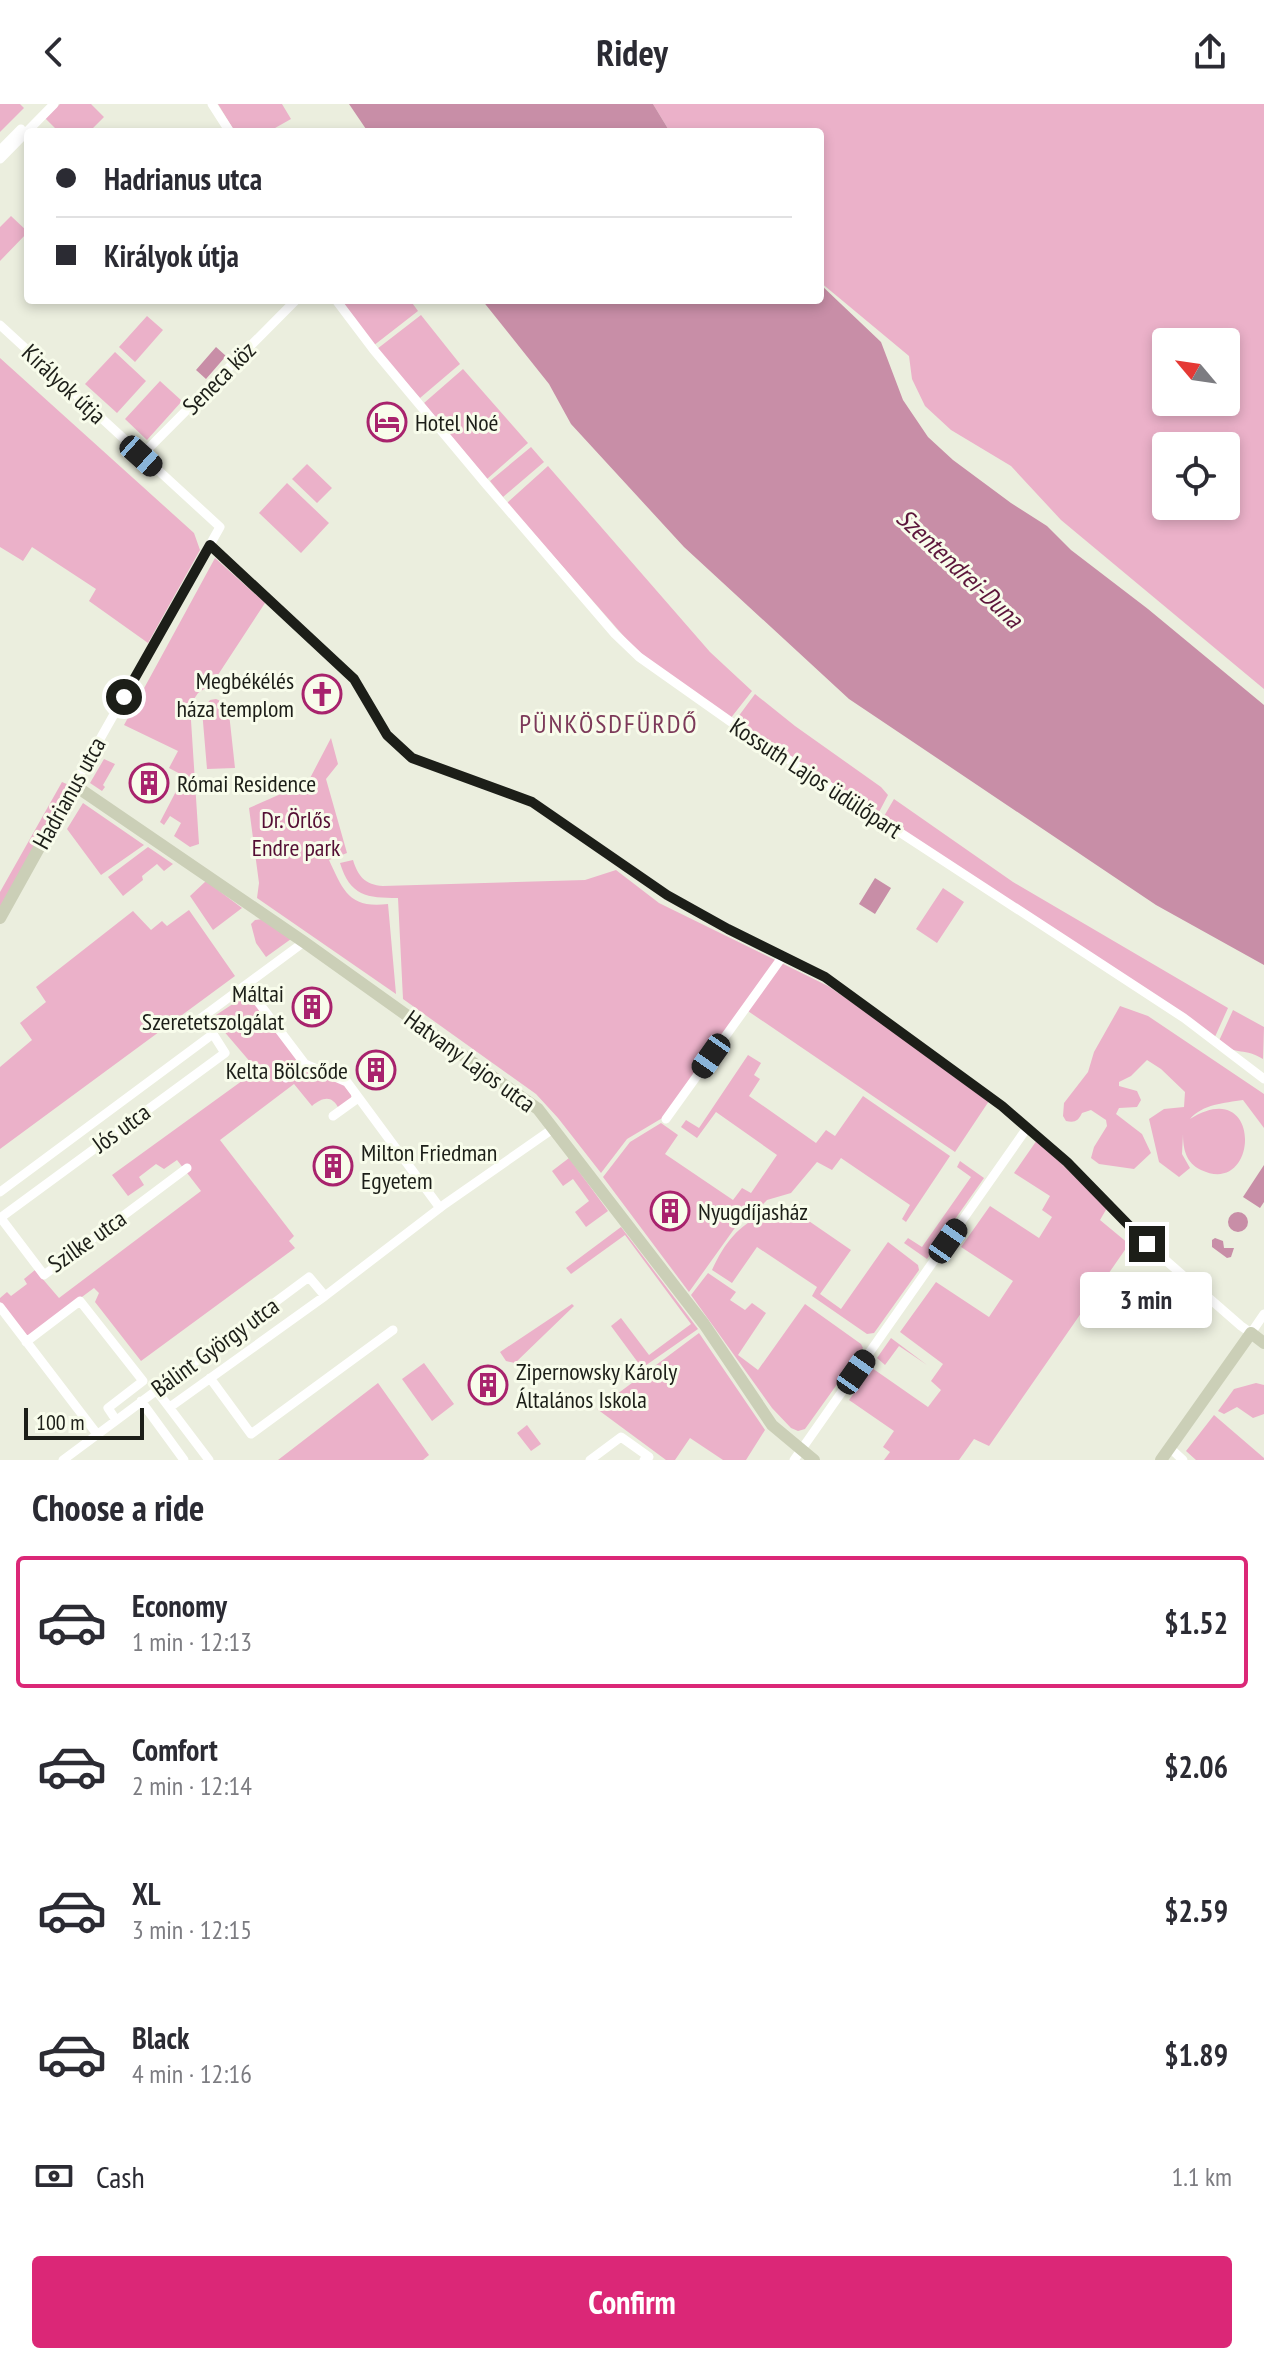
<!DOCTYPE html>
<html lang="en">
<head>
<meta charset="utf-8">
<style>
  :root { --surface:#fff; --page:#f7f7f7; --text:#2b2b33; --muted:#7c7c81; --line:#e1e1e2; --accent:#db2777 }
  body { margin:0; font-family:"PT Sans Narrow",sans-serif; background:var(--page); color:var(--text); height:100vh; display:flex; flex-direction:column; font-size:30px; white-space:nowrap }
  * { box-sizing:border-box; margin:0 }
  p { font-size:26px; color:var(--muted) }
  .icon { flex:none; width:44px; height:44px; fill:none; stroke:currentColor; stroke-width:2; stroke-linecap:round; stroke-linejoin:round }
  .map { position:relative; height:1356px; overflow:hidden }
  .side { display:flex; flex-direction:column; background:var(--surface); flex:1 }
  .side>* { flex:none }
  .top-card { position:absolute; left:24px; top:24px; width:800px; height:176px; border-radius:8px; box-shadow:0 4px 12px #0003; display:grid; align-content:center; height:176px; padding:0 32px; background:var(--surface) }
  .needle { width:52px; rotate:299deg }
  .buttons { position:absolute; left:1152px; top:224px; display:grid; gap:16px }
  .buttons a { display:grid; place-items:center; width:88px; height:88px; border-radius:8px; background:var(--surface); box-shadow:0 4px 12px #0003; font-size:40px }
  .scale { position:absolute; left:24px; bottom:20px; width:120px; box-sizing:border-box; padding-left:8px; border:4px solid #1c1e18; border-top:0; font-size:22px; line-height:28px; white-space:nowrap; color:#1c1e18; -webkit-text-stroke:6px #f8fceb; paint-order:stroke }
  .end { position:absolute; width:36px; height:36px; margin:-18px; border:10px solid #1c1e18; background:#fff; box-shadow:0 0 0 4px #fff }
  .from { border-radius:50% }
  .bubble { position:absolute; height:56px; border-radius:8px; background:var(--surface); box-shadow:0 4px 12px #0003; font-size:26px; font-weight:700; line-height:56px; text-align:center }
  .car { position:absolute; width:24px; height:48px; margin:-24px -12px; border-radius:10px; box-shadow:0 0 6px 2px #0007; background:linear-gradient(#222 24%,#8ab4d8 0 40%,#222 0 76%,#8ab4d8 0 86%,#222 0) }
  .top-card b { display:flex; align-items:center; gap:28px; height:76px; font-size:30px }
  .top-card b+b { border-top:2px solid var(--line) }
  .top-card i { width:20px; height:20px; background:var(--text) }
  ul { padding:0; list-style:none }
  li { display:flex; align-items:center; gap:24px; height:132px; margin:0 16px 12px; padding:0 16px; border:4px solid transparent; border-radius:8px }
  li div { flex:1 }
  li b { display:block; font-size:30px }
  li em { font-style:normal; font-weight:700 }
  li.current { border-color:var(--accent) }
  li>.icon { width:72px; height:72px; stroke-width:1.5 }
  h2 { padding:0 32px; font-size:36px; line-height:96px }
  .pay { display:flex; align-items:center; gap:20px; height:88px; padding:0 32px; font-size:30px }
  .pay p { margin-inline-start:auto }
  .primary-button { display:flex; gap:16px; margin-top:auto; padding:16px 32px }
  .primary-button a { flex:1; height:92px; border-radius:8px; background:var(--accent); color:#fff; font-size:32px; font-weight:700; line-height:92px; text-align:center }
  header { display:flex; justify-content:space-between; align-items:center; height:104px; padding:0 32px; background:var(--surface); font-size:36px; font-weight:700 }
  .map>svg:first-child { display:block }
  .green { fill:#ebb1c9; fill-rule:evenodd }
  .water { fill:#c88ea7 }
  .lines { fill:none; stroke-linecap:round; stroke-linejoin:round }
  .street { stroke:#fff; stroke-width:9 }
  .secondary { stroke:#cbcfb7; stroke-width:12 }
  .route { stroke:#1c1e18; stroke-width:10 }
  .labels { text-anchor:middle; dominant-baseline:central; stroke-width:6; stroke-linejoin:round; paint-order:stroke }
  .street-label { font-size:24px; fill:#1c1e18; stroke:#f8fceb }
  .poi-label { font-size:24px; fill:#1c1e18; stroke:#f8fceb; text-anchor:start }
  .park-label { font-size:24px; fill:#540e34; stroke:#f8fceb }
  .water-label { font-size:26px; font-style:italic; fill:#5c163b; stroke:#f8fceb }
  .neighbourhood-label { font-size:26px; letter-spacing:2px; fill:#7c3959; stroke:#f8fceb }
</style>
</head>
<body>
<header><svg class="icon" aria-label="back" viewBox="0 0 24 24"><path d="M15 5l-7 7 7 7"/></svg>Ridey<svg class="icon" aria-label="share" viewBox="0 0 24 24"><path d="M12 15V3M7 8l5-5 5 5M5 13v7h14v-7"/></svg></header>
<div class="map">
<svg width="1264" height="1356" viewBox="0 0 1264 1356">
  <rect width="100%" height="100%" fill="#ebeede"/>
  <path class="green" d="M0 0H20L24 4 0 28Z
    M60 0H91L104 13 89 28H59L45 14Z
    M218 0H282L291 15 268 28H235Z
    M653 0H1264V585L1061 416 1011 362 951 326 925 302 912 275 909 252 820 178V28H670ZM1166 238H1226V298H1166ZM1166 342H1226V402H1166Z
    M11 112 28 128 0 157V123Z
    M340 196H410L418 207 373 242Z
    M421 211 460 260 420 294 377 245Z
    M147 212 163 226 135 258 119 243Z
    M115 248 146 277 117 309 85 280Z
    M0 254 194 429 200 446 148 539 89 497 96 485 32 443 23 457 0 443Z
    M463 265 528 339 487 375 424 299Z
    M160 277 182 297 147 336 125 315Z
    M531 343 544 358 503 393 490 377Z
    M307 360 332 384 317 399 292 375Z
    M548 362 710 548 752 587 730 615 635 545 507 399Z
    M287 379 329 419 301 449 259 409Z
    M215 454 265 499 212 580 198 589 190 601 199 740 190 743 174 732 181 719 170 712 164 721 160 718 184 672 169 664 178 647 124 621Z
    M755 590 795 622 881 683 888 691 878 710 735 617Z
    M216 595 228 600 235 664 207 665 202 606 210 596Z
    M331 634 338 660 326 675 347 749 329 756C343 786 349 805 388 800L396 890 257 794 259 779 249 704 308 678Z
    M104 655 115 660 103 681 105 683 102 687 90 679Z
    M62 678 69 681 0 803V788Z
    M894 695 1013 778 1228 904 1214 935 883 714Z
    M83 699 144 741 101 771 67 725Z
    M148 743 173 760 164 767 157 760 142 772 143 776 123 792 108 773Z
    M353 756C358 772 365 781 383 782L585 776 616 766 659 799 828 882 930 952 989 997 955 1048 742 903 664 1013 627 1035 601 1069 558 1014 536 990 403 895 398 794C367 794 350 792 340 759Z
    M206 777 242 804 213 826 190 792Z
    M943 784 964 798 937 839 916 825Z
    M189 806 235 872 0 1045V963L32 936 20 919 46 898 36 883 133 807 151 826 162 817 167 822Z
    M263 815 291 835 266 853 256 839 251 820 255 816Z
    M248 890 305 964 342 979 351 990V997L339 1005C332 991 323 993 312 1002L294 980 220 1036 294 1132 289 1137 295 1144 141 1257 95 1198 99 1189 94 1184 28 1233 0 1198V1194L7 1188 11 1192 27 1180 24 1175 35 1166 59 1194 201 1087 177 1056 164 1065 156 1060 139 1073 144 1081 128 1092 112 1071 257 966 216 918V911Z
    M1120 902 1148 912 1264 990V1024L1243 996C1224 999 1203 1000 1190 1015 1263 969 1260 1094 1201 1066 1186 1059 1183 1045 1183 1030L1182 1050 1190 1064 1179 1073 1159 1058 1149 1015 1164 1005 1184 1003 1185 988 1161 965 1147 956 1131 972 1119 978V982L1137 987 1141 996 1137 1003 1119 1004 1116 1010 1142 1030 1151 1049 1134 1065 1099 1060 1091 1054 1094 1043 1107 1022 1106 1016 1091 1006 1082 1009C1078 1017 1075 1019 1066 1017L1063 1012 1064 999 1088 968 1094 948Z
    M1233 906 1264 923 1263 955C1246 944 1236 951 1218 939Z
    M748 951 761 959 754 971 760 975 749 992 816 1039 826 1026 835 1032 863 992 950 1052 906 1118 902 1115 910 1101 841 1054 832 1066 817 1058 791 1089 767 1096 752 1112 737 1121 689 1188 603 1073 630 1038 661 1019 678 1031 665 1050 733 1096 742 1084 751 1089 777 1051 716 1008 697 1034 681 1023 686 1016 699 1024Z
    M1037 1036 1107 1104 1100 1116 1129 1140 989 1342 974 1335 959 1356H884L890 1348 883 1343 894 1327 849 1296 872 1264 928 1303 941 1286 931 1277 943 1260 900 1228 936 1178 989 1213 1013 1177 961 1143 990 1102 1039 1134 1052 1113 1042 1106 1050 1092 1014 1069Z
    M569 1054 608 1107 586 1123 575 1108 589 1097 573 1075 563 1082 552 1067Z
    M960 1057 984 1074 927 1155 904 1139 908 1134 922 1143 971 1073 957 1063Z
    M787 1102 851 1146 820 1190 841 1205 888 1138 918 1161 919 1166 874 1229 867 1230 812 1192 817 1183 757 1143 732 1179 712 1166C728 1131 746 1113 787 1102Z
    M621 1123 698 1225 642 1264 611 1222 621 1214 649 1251 691 1220 625 1131 571 1170 566 1164Z
    M708 1169 736 1188 730 1196 745 1206 752 1199 766 1209 738 1251 758 1266 805 1200 861 1240 863 1244 805 1325 798 1327 791 1324 772 1304 691 1191Z
    M572 1200 574 1202 515 1259 506 1257 500 1248Z
    M699 1229 765 1326 746 1356H723L690 1334 675 1356H666L597 1305Z
    M891 1234 927 1261 899 1242 885 1261 877 1254Z
    M424 1259 454 1300 432 1317 402 1275Z
    M378 1279 429 1351 423 1356H278Z
    M1256 1279 1264 1281V1310L1253 1314 1237 1303 1224 1310 1218 1307 1234 1285Z
    M1214 1311 1264 1354V1356H1196L1186 1347Z
    M527 1321 541 1340 531 1347 517 1329Z"/>
  <path class="water" d="M349 0H653L670 28H368Z
    M820 180 881 238 903 296 928 333 953 356 1011 399 1047 422 1071 446 1148 505 1264 601V861L1156 801 849 595 684 443 571 320 549 280 482 196H820Z
    M216 243 226 252 206 275 196 266Z
    M875 774 891 784 875 810 859 800Z
    M1264 1061V1098L1260 1104 1243 1093Z
    M1228 1118a10 10 0 1 1 20 0a10 10 0 1 1-20 0Z
    M1215 1134 1223 1137 1224 1144H1234L1231 1153 1227 1154 1212 1143V1136Z"/>
  <g class="lines">
    <path class="street" d="M212 0 230 28
      M0 46 21 25
      M0 55 54 0
      M336 196 373 245 485 379 615 530 639 553 731 618 1184 914 1264 975
      M0 221 220 423 74 681
      M141 352 296 196
      M210 441 354 575 387 631 412 654 532 698 667 791 728 825 825 873 1002 1002 1067 1058 1147 1140 1241 1222 1251 1229 1264 1210
      M246 882 305 960 347 978 440 1104
      M286 974 305 960
      M333 1012 358 994
      M666 1015 783 852
      M0 1088 213 930 201 914 304 838
      M0 1113 44 1171 187 1064
      M0 1114 225 949 213 930
      M0 1203 97 1330
      M26 1238 80 1197 143 1277 108 1304 116 1316
      M210 1274 251 1330 393 1226
      M156 1286 209 1356
      M141 1297 184 1356
      M170 1303 325 1192 445 1100 554 1024
      M1170 1344 1183 1356
      M63 1356 309 1173 325 1192
      M590 1356 621 1333 649 1353 644 1356
      M794 1356 1027 1024"/>
    <path class="secondary" d="M0 814 74 681 304 838 538 1005 704 1220 772 1321 814 1356
      M1161 1356 1251 1229 1264 1239"/>
  </g>
  <g class="lines">
    <path class="route" d="M124 593 210 441 354 575 387 631 412 654 532 698 667 791 728 825 825 873 1002 1002 1067 1058 1147 1140"/>
  </g>
  <defs>
    <g id="hotel-ring" transform="scale(2)"><circle r="9.5" fill="#f8fceb" stroke="#a8236d" stroke-width="1.5"/><path d="M-6-4.5h1.5V1H6V5H4.5V3h-9V5H-6ZM-4 0a1.8 1.8 0 1 1 3.6 0ZM.5 0V-2.5h3Q6-2.5 6 0Z" fill="#a8236d"/></g>
    <g id="church-ring" transform="scale(2)"><circle r="9.5" fill="#f8fceb" stroke="#a8236d" stroke-width="1.5"/><path d="M-1.2-6h2.4v3.5h3.3v2.4h-3.3V6h-2.4V-.1h-3.3v-2.4h3.3Z" fill="#a8236d"/></g>
    <g id="building-ring" transform="scale(2)"><circle r="9.5" fill="#f8fceb" stroke="#a8236d" stroke-width="1.5"/><path d="M-4-6H4V6H1V3H-1V6H-4ZM-2.5-4.3h1.7v1.8h-1.7ZM.8-4.3h1.7v1.8H.8ZM-2.5-1h1.7V.8h-1.7ZM.8-1h1.7V.8H.8Z" fill="#a8236d"/></g>
  </defs>
  <g fill-rule="evenodd">
    <use href="#hotel-ring" x="387" y="318"/>
    <use href="#church-ring" x="322" y="590"/>
    <use href="#building-ring" x="149" y="679"/>
    <use href="#building-ring" x="312" y="903"/>
    <use href="#building-ring" x="376" y="966"/>
    <use href="#building-ring" x="333" y="1062"/>
    <use href="#building-ring" x="670" y="1107"/>
    <use href="#building-ring" x="488" y="1281"/>
  </g>
  <g class="labels">
    <g class="street-label">
      <text transform="translate(219 274) rotate(-45)">Seneca köz</text>
      <text transform="translate(64 280) rotate(43)">Királyok útja</text>
      <text transform="translate(816 674) rotate(33)">Kossuth Lajos üdülőpart</text>
      <text transform="translate(69 689) rotate(-61)">Hadrianus utca</text>
      <text transform="translate(470 957) rotate(36)">Hatvany Lajos utca</text>
      <text transform="translate(121 1024) rotate(-36)">Jós utca</text>
      <text transform="translate(87 1137) rotate(-35)">Szilke utca</text>
      <text transform="translate(215 1243) rotate(-36)">Bálint György utca</text>
    </g>
    <g class="poi-label">
      <text x="415" y="318">Hotel Noé</text>
      <text x="294" y="576" text-anchor="end">Megbékélés<tspan x="294" dy="28">háza templom</tspan></text>
      <text x="177" y="679">Római Residence</text>
      <text x="284" y="889" text-anchor="end">Máltai<tspan x="284" dy="28">Szeretetszolgálat</tspan></text>
      <text x="348" y="966" text-anchor="end">Kelta Bölcsőde</text>
      <text x="361" y="1048">Milton Friedman<tspan x="361" dy="28">Egyetem</tspan></text>
      <text x="698" y="1107">Nyugdíjasház</text>
      <text x="516" y="1267">Zipernowsky Károly<tspan x="516" dy="28">Általános Iskola</tspan></text>
    </g>
    <g class="park-label">
      <text x="296" y="715">Dr. Örlős<tspan x="296" dy="28">Endre park</tspan></text>
    </g>
    <g class="water-label">
      <text transform="translate(960 464) rotate(43)">Szentendrei-Duna</text>
    </g>
    <g class="neighbourhood-label">
      <text x="609" y="619">PÜNKÖSDFÜRDŐ</text>
    </g>
  </g>
</svg>
<div class="buttons">
<a><svg class="needle" viewBox="-14 -14 28 28"><path d="M0-13l5 13h-10z" fill="#e53935"/><path d="M0 13l5-13h-10z" fill="#7c7c81"/></svg></a>
<a><svg class="icon" aria-label="locate" viewBox="0 0 24 24"><circle cx="12" cy="12" r="6"/><path d="M12 2v4M12 18v4M2 12h4M18 12h4"/></svg></a>
</div>
<div class="scale">100 m</div>
<i class="end from" style="left:124px;top:593px"></i>
<i class="end" style="left:1147px;top:1140px"></i>
<div class="bubble" style="left:1080px;top:1168px;width:132px">3 min</div>
<i class="car" style="left:141px;top:352px;rotate:132deg"></i>
<i class="car" style="left:711px;top:952px;rotate:215deg"></i>
<i class="car" style="left:948px;top:1137px;rotate:35deg"></i>
<i class="car" style="left:856px;top:1268px;rotate:35deg"></i>
<div class="top-card">
<b><i class="from"></i>Hadrianus utca</b>
<b><i></i>Királyok útja</b>
</div>
</div>
<section class="side">
<h2>Choose a ride</h2>
<ul>
<li class="current"><svg class="icon" aria-label="car" viewBox="0 0 24 24"><path d="M5 17H2v-5l4-1 3-4h7l3 4 3 1v5h-3M9 17h6M6 11h13"/><circle cx="7" cy="17" r="2"/><circle cx="17" cy="17" r="2"/></svg><div><b>Economy</b><p>1 min · 12:13</p></div><em>$1.52</em></li>
<li><svg class="icon" aria-label="car" viewBox="0 0 24 24"><path d="M5 17H2v-5l4-1 3-4h7l3 4 3 1v5h-3M9 17h6M6 11h13"/><circle cx="7" cy="17" r="2"/><circle cx="17" cy="17" r="2"/></svg><div><b>Comfort</b><p>2 min · 12:14</p></div><em>$2.06</em></li>
<li><svg class="icon" aria-label="car" viewBox="0 0 24 24"><path d="M5 17H2v-5l4-1 3-4h7l3 4 3 1v5h-3M9 17h6M6 11h13"/><circle cx="7" cy="17" r="2"/><circle cx="17" cy="17" r="2"/></svg><div><b>XL</b><p>3 min · 12:15</p></div><em>$2.59</em></li>
<li><svg class="icon" aria-label="car" viewBox="0 0 24 24"><path d="M5 17H2v-5l4-1 3-4h7l3 4 3 1v5h-3M9 17h6M6 11h13"/><circle cx="7" cy="17" r="2"/><circle cx="17" cy="17" r="2"/></svg><div><b>Black</b><p>4 min · 12:16</p></div><em>$1.89</em></li>
</ul>
<div class="pay"><svg class="icon" aria-label="cash" viewBox="0 0 24 24"><path d="M3 7h18v10H3z"/><circle cx="12" cy="12" r="2"/></svg>Cash<p>1.1 km</p></div>
<div class="primary-button"><a>Confirm</a></div>
</section>
</body>
</html>
